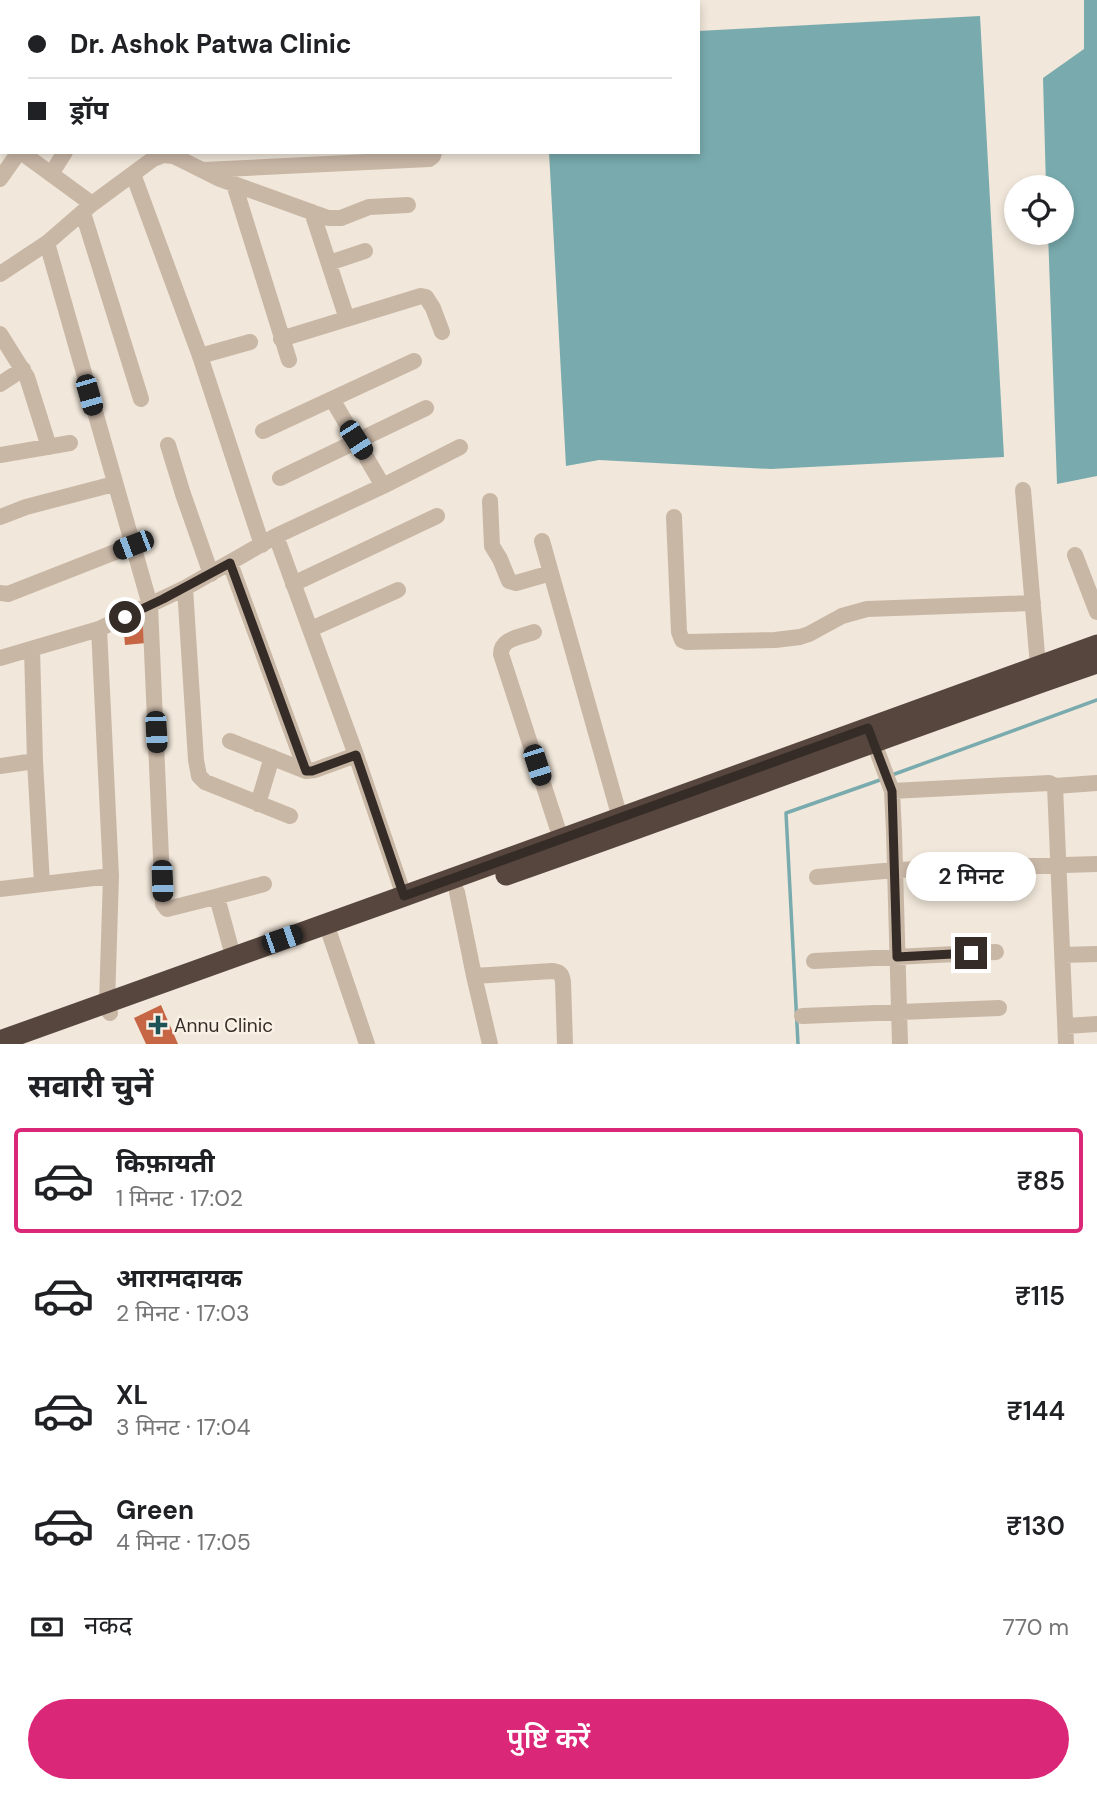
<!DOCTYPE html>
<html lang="hi">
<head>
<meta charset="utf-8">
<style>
  :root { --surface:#fff; --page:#f2f2f2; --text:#202124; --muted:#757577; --line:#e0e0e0; --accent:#db2777 }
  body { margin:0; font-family:"DM Sans","Noto Sans Devanagari",sans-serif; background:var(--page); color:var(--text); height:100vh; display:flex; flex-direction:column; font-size:26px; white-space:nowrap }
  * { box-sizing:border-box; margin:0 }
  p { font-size:23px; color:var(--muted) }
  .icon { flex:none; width:38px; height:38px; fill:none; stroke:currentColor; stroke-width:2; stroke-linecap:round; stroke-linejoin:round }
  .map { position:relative; height:1044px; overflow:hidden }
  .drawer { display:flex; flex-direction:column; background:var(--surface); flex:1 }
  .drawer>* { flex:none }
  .banner { position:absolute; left:0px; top:0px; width:700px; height:154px; box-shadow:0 4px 10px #0003; display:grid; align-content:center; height:154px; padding:0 28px; background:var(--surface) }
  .controls { position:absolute; left:1004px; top:175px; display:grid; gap:14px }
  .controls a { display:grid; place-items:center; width:70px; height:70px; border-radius:50%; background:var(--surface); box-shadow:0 4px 10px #0003; font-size:35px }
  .end { position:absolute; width:32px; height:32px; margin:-16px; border:9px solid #362c27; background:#fff; box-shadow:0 0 0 4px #fff }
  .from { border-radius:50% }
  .bubble { position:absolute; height:49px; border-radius:24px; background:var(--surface); box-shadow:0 4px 10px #0003; font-size:23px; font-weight:600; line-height:49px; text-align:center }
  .car { position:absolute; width:21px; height:42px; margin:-21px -10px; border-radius:9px; box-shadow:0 0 5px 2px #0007; background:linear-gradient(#222 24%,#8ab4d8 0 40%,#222 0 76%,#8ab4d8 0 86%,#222 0) }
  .banner b { display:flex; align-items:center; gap:24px; height:66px; font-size:26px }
  .banner b+b { border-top:2px solid var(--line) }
  .banner i { width:18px; height:18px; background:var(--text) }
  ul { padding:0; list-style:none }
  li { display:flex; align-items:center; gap:21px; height:105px; margin:0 14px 10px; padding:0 14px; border:4px solid transparent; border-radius:7px }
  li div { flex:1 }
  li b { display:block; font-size:26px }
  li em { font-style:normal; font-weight:600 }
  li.active { border-color:var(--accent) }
  li>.icon { width:63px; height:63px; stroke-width:1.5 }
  h2 { padding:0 28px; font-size:32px; line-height:84px }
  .pay { display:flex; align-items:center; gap:18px; height:77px; padding:0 28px; font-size:26px }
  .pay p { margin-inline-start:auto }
  .action { display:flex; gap:14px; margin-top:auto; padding:14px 28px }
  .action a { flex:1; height:80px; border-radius:42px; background:var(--accent); color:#fff; font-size:28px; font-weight:600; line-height:80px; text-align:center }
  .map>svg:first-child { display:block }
  .water { fill:#79abae }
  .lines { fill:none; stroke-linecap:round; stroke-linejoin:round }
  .stream { stroke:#79abae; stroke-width:3.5 }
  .building { fill:#c66644 }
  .minor { stroke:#c9b7a6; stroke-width:16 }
  .highway { stroke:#56463e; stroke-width:21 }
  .route { stroke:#362c27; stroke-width:9 }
  .poi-dot { fill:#1d5257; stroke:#f9f1e6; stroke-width:2.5 }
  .labels { text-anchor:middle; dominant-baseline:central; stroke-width:5; stroke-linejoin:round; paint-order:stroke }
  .poi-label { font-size:19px; fill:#362c27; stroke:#f9f1e6; text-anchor:start }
</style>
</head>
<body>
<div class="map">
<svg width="1097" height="1044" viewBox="0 0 1097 1044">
  <rect width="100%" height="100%" fill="#f1e7da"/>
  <path class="water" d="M1084 0H1097V476L1057 484 1048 233H1062V187H1046L1043 78 1084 49Z
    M980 16 1004 457 771 469 599 460 566 466 549 152H698V31Z"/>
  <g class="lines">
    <path class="stream" d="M892 775 1097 700
      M798 1044 786 813 880 780"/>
  </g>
  <path class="building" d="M143 620 146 643 125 645 123 622Z
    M161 1005 178 1044H146L134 1018Z"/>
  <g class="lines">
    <path class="minor" d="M100 0V2
      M170 0V2
      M210 0V2
      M262 0V2
      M306 0V2
      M366 0V2
      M420 0V2
      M0 54 2 56
      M0 117 2 115
      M0 136 2 138
      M21 152 92 204
      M203 170 429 159 433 156 434 152
      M51 174 65 152
      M133 174 200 356 262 545
      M0 179 19 152
      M234 184 289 360
      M312 212 347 319
      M83 213 141 399
      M47 243 150 605 163 904 167 909 215 897 218 901 233 956
      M329 263 365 251
      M0 274 47 243 92 204 153 159 163 155 174 156 220 179 328 218H341L369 207 408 205
      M0 334 27 377 49 447
      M281 339 421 296 426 297 433 308 442 332
      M200 356 250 342
      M0 384 23 369
      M332 399 383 486
      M263 431 414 361
      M168 445 183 494 211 574
      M0 455 70 443
      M280 478 426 408
      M1023 490 1038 666
      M490 501 492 546 500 559 509 581 516 583 551 573
      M0 517 26 507 114 484
      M674 517 679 632 682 640 687 642 775 640 800 637 809 634 842 616 867 609 1033 603
      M276 536 356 755 404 896
      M542 541 620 818
      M1075 555 1097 612
      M230 563 306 771
      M293 584 437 516
      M185 588 196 760 199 776 205 782 290 816
      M0 593 8 594 133 545
      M99 629 111 876 107 1003 110 1013
      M311 629 398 590
      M534 632C521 637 501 638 501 654L561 839
      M32 649 35 761 42 884
      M0 658 99 629 185 588 276 536 383 486 460 447
      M870 732 892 791 894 832 900 1044
      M230 741 306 771 315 770 356 755
      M0 766 35 761
      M1055 786 1097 783
      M892 791 1049 783 1055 786 1066 1044
      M258 804 272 757
      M817 877 895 870 1097 864
      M0 889 111 876
      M457 892 474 976 490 1044
      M215 897 264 884
      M330 935 367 1044
      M1062 955 1097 954
      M814 961 996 952
      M474 976 552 971C560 972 562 974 563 982L565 1044
      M802 1016 999 1008
      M1066 1026 1097 1024"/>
    <path class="highway" d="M506 875C704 806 899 731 1097 663
      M0 1041 404 896 1097 645"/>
  </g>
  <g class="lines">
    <path class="route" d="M125 617 163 599 230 563 306 771H312L356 755 404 896 868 728 892 791 897 957 971 953"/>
  </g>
  <path class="poi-dot" d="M154.5 1014.5h7v7h7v7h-7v7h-7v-7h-7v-7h7z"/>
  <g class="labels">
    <g class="poi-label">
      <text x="174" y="1025">Annu Clinic</text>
    </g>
  </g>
</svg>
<div class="controls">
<a><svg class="icon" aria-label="locate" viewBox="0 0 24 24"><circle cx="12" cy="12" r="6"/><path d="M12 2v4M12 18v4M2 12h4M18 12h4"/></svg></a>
</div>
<i class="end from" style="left:125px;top:617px"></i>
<i class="end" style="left:971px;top:953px"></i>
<div class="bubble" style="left:906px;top:852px;width:130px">2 मिनट</div>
<i class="car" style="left:89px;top:395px;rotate:164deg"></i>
<i class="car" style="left:356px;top:440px;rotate:147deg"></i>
<i class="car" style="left:133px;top:545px;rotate:249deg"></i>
<i class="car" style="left:156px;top:732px;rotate:177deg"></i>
<i class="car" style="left:537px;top:765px;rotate:162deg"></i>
<i class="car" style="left:162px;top:881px;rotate:178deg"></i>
<i class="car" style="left:282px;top:939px;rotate:71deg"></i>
<div class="banner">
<b><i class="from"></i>Dr. Ashok Patwa Clinic</b>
<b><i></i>ड्रॉप</b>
</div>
</div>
<section class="drawer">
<h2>सवारी चुनें</h2>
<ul>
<li class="active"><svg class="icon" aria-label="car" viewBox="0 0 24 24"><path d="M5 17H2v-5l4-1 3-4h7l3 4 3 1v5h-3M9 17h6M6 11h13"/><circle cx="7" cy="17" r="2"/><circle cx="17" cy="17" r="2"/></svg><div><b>किफ़ायती</b><p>1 मिनट · 17:02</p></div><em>₹85</em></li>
<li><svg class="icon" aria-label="car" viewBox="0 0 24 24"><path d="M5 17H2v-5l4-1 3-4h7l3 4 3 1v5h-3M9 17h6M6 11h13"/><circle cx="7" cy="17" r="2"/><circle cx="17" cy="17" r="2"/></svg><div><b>आरामदायक</b><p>2 मिनट · 17:03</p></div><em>₹115</em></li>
<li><svg class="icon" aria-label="car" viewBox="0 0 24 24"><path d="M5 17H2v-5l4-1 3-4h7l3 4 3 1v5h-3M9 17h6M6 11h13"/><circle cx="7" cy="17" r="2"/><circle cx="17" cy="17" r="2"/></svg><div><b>XL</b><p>3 मिनट · 17:04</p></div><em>₹144</em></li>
<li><svg class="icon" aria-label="car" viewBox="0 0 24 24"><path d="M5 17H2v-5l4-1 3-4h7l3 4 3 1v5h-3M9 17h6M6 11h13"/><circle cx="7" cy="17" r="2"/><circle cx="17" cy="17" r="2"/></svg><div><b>Green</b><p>4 मिनट · 17:05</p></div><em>₹130</em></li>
</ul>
<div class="pay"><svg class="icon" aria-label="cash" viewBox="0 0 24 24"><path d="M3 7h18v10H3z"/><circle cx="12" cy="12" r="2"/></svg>नकद<p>770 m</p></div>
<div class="action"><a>पुष्टि करें</a></div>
</section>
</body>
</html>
